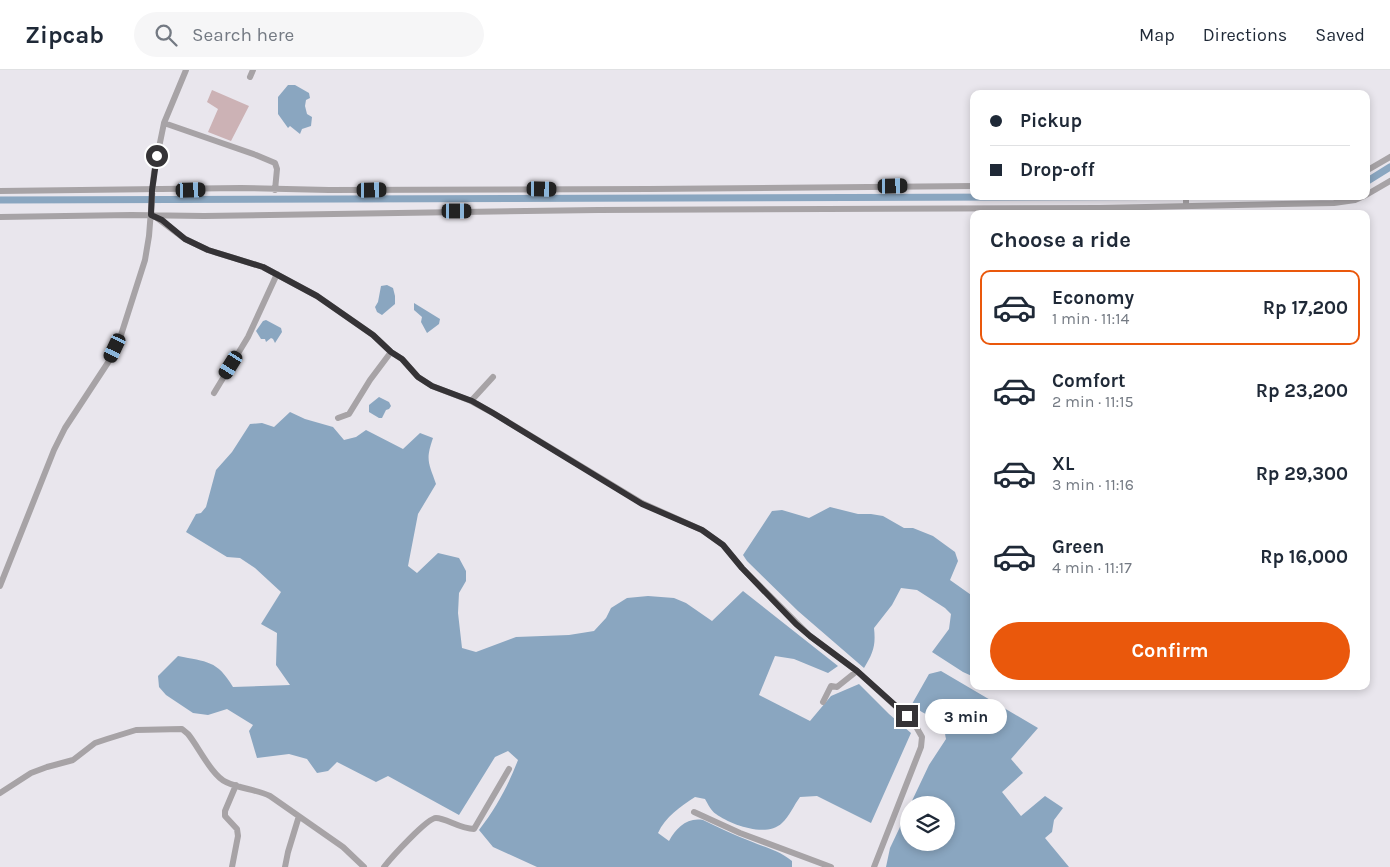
<!DOCTYPE html>
<html lang="en">
<head>
<meta charset="utf-8">
<style>
  :root { --surface:#fff; --page:#f6f6f7; --text:#1f2937; --muted:#747a83; --line:#e0e1e3; --accent:#ea580c }
  body { margin:0; font-family:Karla,sans-serif; background:var(--page); color:var(--text); height:100vh; display:flex; flex-direction:column; font-size:19px; white-space:nowrap }
  * { box-sizing:border-box; margin:0 }
  p { font-size:16px; color:var(--muted) }
  .icon { flex:none; width:28px; height:28px; fill:none; stroke:currentColor; stroke-width:2; stroke-linecap:round; stroke-linejoin:round }
  .map { position:relative; flex:1; overflow:hidden }
  .side { position:absolute; left:970px; top:140px; width:400px; height:480px; display:flex; flex-direction:column; background:var(--surface); border-radius:10px; box-shadow:0 2px 8px #0003 }
  .side>* { flex:none }
  .banner { position:absolute; left:970px; top:20px; width:400px; height:110px; border-radius:10px; box-shadow:0 2px 8px #0003; display:grid; align-content:center; height:110px; padding:0 20px; background:var(--surface) }
  .tools { position:absolute; left:900px; top:726px; display:grid; gap:10px }
  .tools a { display:grid; place-items:center; width:55px; height:55px; border-radius:50%; background:var(--surface); box-shadow:0 2px 8px #0003; font-size:25px }
  .end { position:absolute; width:22px; height:22px; margin:-11px; border:6px solid #353336; background:#fff; box-shadow:0 0 0 2px #fff }
  .from { border-radius:50% }
  .bubble { position:absolute; height:35px; border-radius:18px; background:var(--surface); box-shadow:0 2px 8px #0003; font-size:16px; font-weight:700; line-height:35px; text-align:center }
  .car { position:absolute; width:15px; height:30px; margin:-15px -8px; border-radius:6px; box-shadow:0 0 4px 1px #0007; background:linear-gradient(#222 24%,#8ab4d8 0 40%,#222 0 76%,#8ab4d8 0 86%,#222 0) }
  .banner b { display:flex; align-items:center; gap:18px; height:48px; font-size:19px }
  .banner b+b { border-top:1px solid var(--line) }
  .banner i { width:12px; height:12px; background:var(--text) }
  ul { padding:0; list-style:none }
  li { display:flex; align-items:center; gap:15px; height:75px; margin:0 10px 8px; padding:0 10px; border:2px solid transparent; border-radius:10px }
  li div { flex:1 }
  li b { display:block; font-size:19px }
  li em { font-style:normal; font-weight:700 }
  li.current { border-color:var(--accent) }
  li>.icon { width:45px; height:45px; stroke-width:1.5 }
  h2 { padding:0 20px; font-size:22px; line-height:60px }
  .action { display:flex; gap:10px; margin-top:auto; padding:10px 20px }
  .action a { flex:1; height:58px; border-radius:30px; background:var(--accent); color:#fff; font-size:20px; font-weight:700; line-height:58px; text-align:center }
  header { display:flex; align-items:center; gap:30px; box-sizing:border-box; height:70px; padding:0 25px; background:var(--surface); border-bottom:1px solid var(--line) }
  header strong { font-size:24px }
  nav { display:flex; gap:28px; margin-inline-start:auto; font-size:18px }
  .search { width:350px; height:45px; background:var(--page); display:flex; align-items:center; gap:12px; box-sizing:border-box; padding:0 18px; border-radius:28px; color:var(--muted); font-size:19px }
  .map>svg:first-child { display:block }
  .green { fill:#ccb2b5 }
  .water { fill:#8aa6c0 }
  .lines { fill:none; stroke-linecap:round; stroke-linejoin:round }
  .canal { stroke:#8aa6c0; stroke-width:7 }
  .minor { stroke:#a7a3a6; stroke-width:6 }
  .route { stroke:#353336; stroke-width:6 }
</style>
</head>
<body>
<header>
<strong>Zipcab</strong>
<div class="search"><svg class="icon" aria-label="search" viewBox="0 0 24 24"><circle cx="10" cy="10" r="6"/><path d="M15 15l6 6"/></svg>Search here</div>
<nav><a>Map</a><a>Directions</a><a>Saved</a></nav>
</header>
<div class="map">
<svg width="1390" height="797" viewBox="0 0 1390 797">
  <rect width="100%" height="100%" fill="#e9e6ed"/>
  <path class="green" d="M212 20 249 36 231 71 208 62 218 39 207 32Z"/>
  <path class="water" d="M288 15H295L309 23 310 28 306 30 305 36 307 44 312 47 311 56 302 59 300 64 290 56 288 58 278 44V27Z
    M387 215 393 218 395 226V234L382 245 377 242 375 237 378 232 381 216Z
    M414 233 440 249 439 254 427 263 421 252 422 247 414 240Z
    M266 250 281 258 282 262 275 273 273 269 271 268 266 272 265 269H261L256 261 263 251Z
    M379 327 389 332 391 336 389 339 386 340 382 348H379L369 342V335Z
    M290 342 305 349 333 357 344 370 356 367 366 360 403 379 420 363 433 368C425 391 429 393 436 414L418 444 408 496 417 503 438 483 459 488 466 501V511L459 523 458 543 462 578 476 582 516 567 569 565 594 561 606 548 611 538 627 528 648 526 674 528 686 533 712 551 743 521 838 596 828 603 794 589 775 586 759 625 810 651 831 626 859 614 889 644 911 663 871 753 817 726 800 727C794 735 789 747 782 753 767 768 731 755 716 744 711 741 708 734 705 729L695 727C681 736 665 747 658 763L669 771C676 758 687 747 703 750 718 757 734 765 750 771 766 778 777 779 792 791V797H537L493 777 479 760C496 738 508 716 518 690L508 681 495 687 459 745 388 706 376 712 337 692 328 701 317 703 307 689 289 684 257 688 249 661 253 655 227 639 208 645 193 643 166 625 159 617 158 606 178 586C207 592 217 590 233 617L290 615 276 595 277 563 261 554 281 522 255 498 240 488 227 487 186 462 196 444 201 443 206 437 216 400 232 382 250 354 262 353 274 357Z
    M830 437 858 444H871L883 446 904 458H913L933 466 955 482 958 491 950 510 974 527V607L963 602 932 582 949 559 951 544 945 538 917 520 901 518 892 535 874 558C876 576 873 583 864 598L798 541 747 491 743 485 772 441 782 440 809 448Z
    M941 601 1038 658 1011 689 1023 703 1002 722 1021 746 1045 726 1063 738 1054 750 1052 762 1045 768 1069 797H886L890 778 909 738V772H946V735H910L929 695 946 669C945 666 945 660 944 657 939 648 920 644 912 634L929 604Z"/>
  <g class="lines">
    <path class="canal" d="M1366 112 1390 97
      M0 130 1312 126"/>
    <path class="minor" d="M250 7 253 0
      M164 53 256 85 275 93 277 99 275 120
      M1366 101 1390 87
      M0 121 241 118 329 120 649 119 974 116
      M1366 125 1390 111
      M1186 136V126
      M153 145 185 169 208 180 263 197 317 226 373 265 391 282 370 310 349 344 338 348
      M0 147 131 145 204 146 598 140 1100 138 1334 133 1355 130 1364 126
      M391 282 402 289 418 307 432 316 471 331 493 343 642 433 702 460 723 475 742 498 810 566 857 601 914 653 922 667 921 677 874 797
      M214 323 248 267 277 204
      M471 331 493 307
      M0 516 54 380 65 358 109 291 121 265 145 190 149 166 154 102 164 53 186 0
      M823 632 831 616 837 617 857 601
      M0 723 31 703 47 697 73 690 95 673 107 669 136 660 182 659 188 664C198 676 212 706 226 712 240 719 256 719 270 726L343 777 364 797
      M694 742 740 763 831 797
      M232 797 238 766 237 759 225 746V741L236 715
      M285 797 288 782 299 746
      M384 797C391 788 427 748 436 748 446 748 460 759 474 759L509 699"/>
  </g>
  <g class="lines">
    <path class="route" d="M157 86 152 120 151 145 162 150 185 169 208 180 263 197 317 226 373 265 391 282 402 289 418 307 432 316 472 331 493 343 642 434 702 460 723 475 742 498 796 554 810 566 857 601 907 646"/>
  </g>
</svg>
<div class="tools">
<a><svg class="icon" aria-label="layers" viewBox="0 0 24 24"><path d="M12 4l9 5-9 5-9-5zM3 14l9 5 9-5"/></svg></a>
</div>
<i class="end from" style="left:157px;top:86px"></i>
<i class="end" style="left:907px;top:646px"></i>
<div class="bubble" style="left:925px;top:629px;width:82px">3 min</div>
<i class="car" style="left:893px;top:116px;rotate:89deg"></i>
<i class="car" style="left:542px;top:119px;rotate:91deg"></i>
<i class="car" style="left:191px;top:120px;rotate:88deg"></i>
<i class="car" style="left:372px;top:120px;rotate:89deg"></i>
<i class="car" style="left:457px;top:141px;rotate:90deg"></i>
<i class="car" style="left:115px;top:278px;rotate:205deg"></i>
<i class="car" style="left:231px;top:295px;rotate:212deg"></i>
<div class="banner">
<b><i class="from"></i>Pickup</b>
<b><i></i>Drop-off</b>
</div>
<section class="side">
<h2>Choose a ride</h2>
<ul>
<li class="current"><svg class="icon" aria-label="car" viewBox="0 0 24 24"><path d="M5 17H2v-5l4-1 3-4h7l3 4 3 1v5h-3M9 17h6M6 11h13"/><circle cx="7" cy="17" r="2"/><circle cx="17" cy="17" r="2"/></svg><div><b>Economy</b><p>1 min · 11:14</p></div><em>Rp 17,200</em></li>
<li><svg class="icon" aria-label="car" viewBox="0 0 24 24"><path d="M5 17H2v-5l4-1 3-4h7l3 4 3 1v5h-3M9 17h6M6 11h13"/><circle cx="7" cy="17" r="2"/><circle cx="17" cy="17" r="2"/></svg><div><b>Comfort</b><p>2 min · 11:15</p></div><em>Rp 23,200</em></li>
<li><svg class="icon" aria-label="car" viewBox="0 0 24 24"><path d="M5 17H2v-5l4-1 3-4h7l3 4 3 1v5h-3M9 17h6M6 11h13"/><circle cx="7" cy="17" r="2"/><circle cx="17" cy="17" r="2"/></svg><div><b>XL</b><p>3 min · 11:16</p></div><em>Rp 29,300</em></li>
<li><svg class="icon" aria-label="car" viewBox="0 0 24 24"><path d="M5 17H2v-5l4-1 3-4h7l3 4 3 1v5h-3M9 17h6M6 11h13"/><circle cx="7" cy="17" r="2"/><circle cx="17" cy="17" r="2"/></svg><div><b>Green</b><p>4 min · 11:17</p></div><em>Rp 16,000</em></li>
</ul>
<div class="action"><a>Confirm</a></div>
</section>
</div>
</body>
</html>
